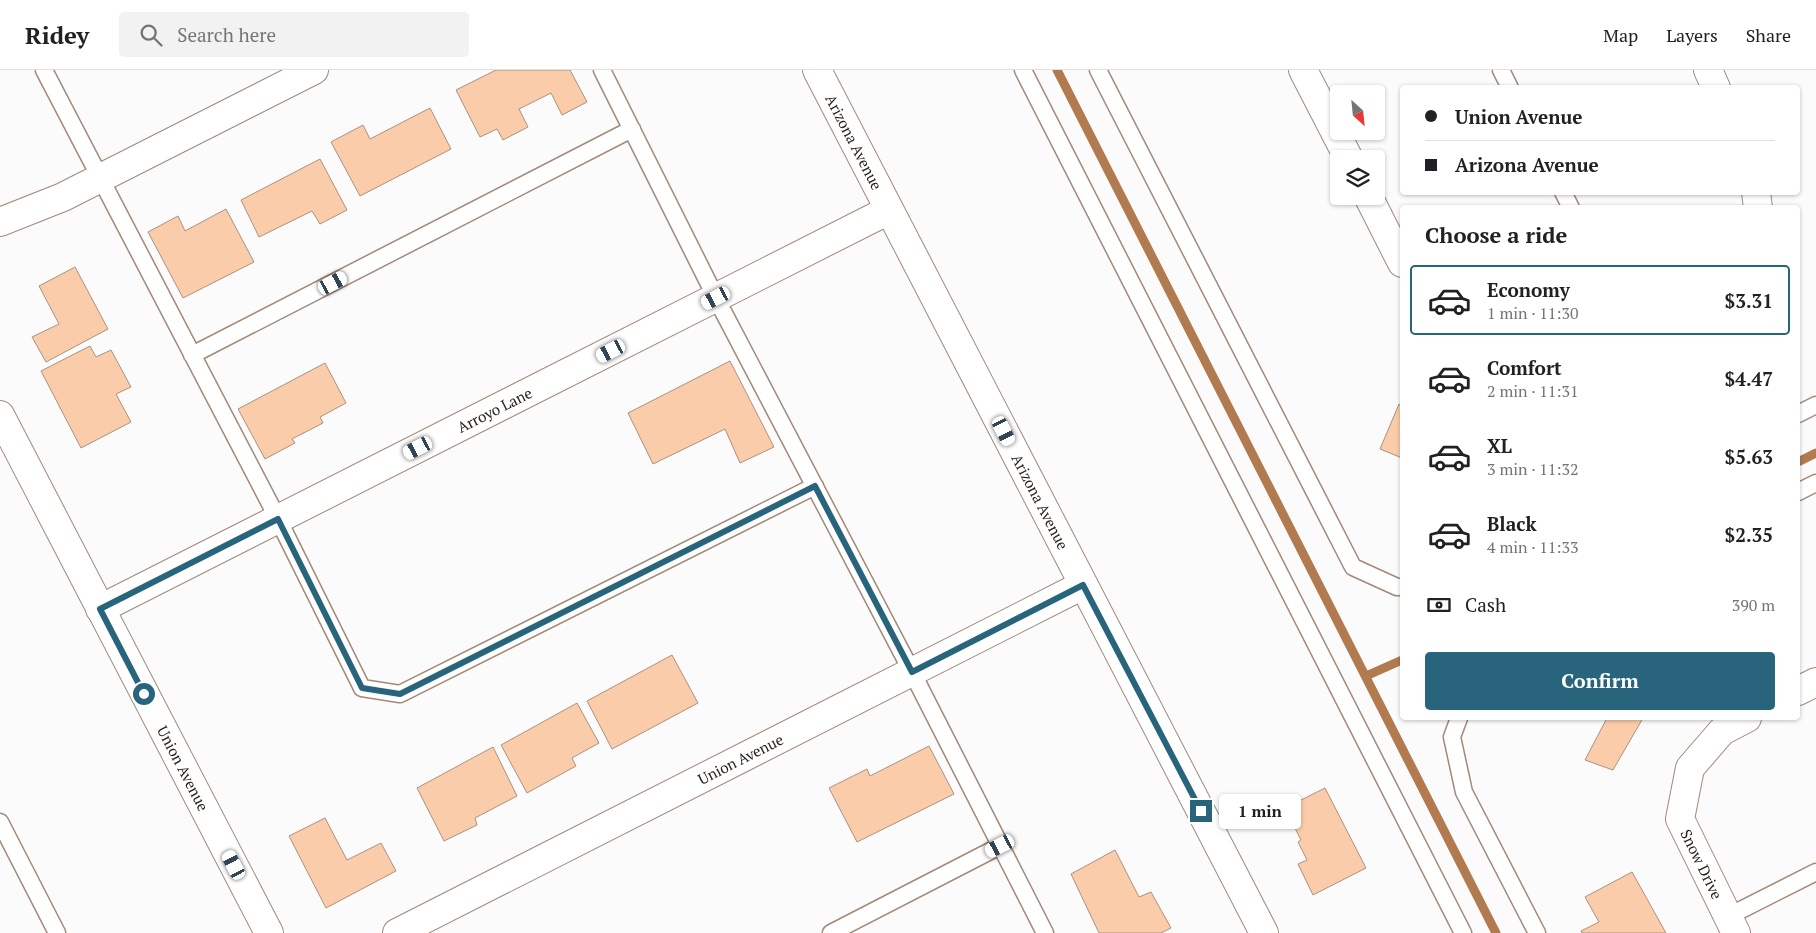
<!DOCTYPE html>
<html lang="en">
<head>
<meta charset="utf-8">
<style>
  :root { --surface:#fff; --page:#f2f2f2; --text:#202124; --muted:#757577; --line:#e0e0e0; --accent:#28647c }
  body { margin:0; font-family:"PT Serif",serif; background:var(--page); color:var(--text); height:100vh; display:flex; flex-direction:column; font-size:19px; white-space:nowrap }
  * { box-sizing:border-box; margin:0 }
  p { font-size:16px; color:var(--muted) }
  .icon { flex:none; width:28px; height:28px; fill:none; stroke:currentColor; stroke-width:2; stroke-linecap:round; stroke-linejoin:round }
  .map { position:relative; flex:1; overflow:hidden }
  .panel { position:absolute; left:1400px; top:135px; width:400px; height:515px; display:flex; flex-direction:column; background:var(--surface); border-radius:5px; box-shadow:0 1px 4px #0004 }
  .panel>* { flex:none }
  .guide { position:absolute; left:1400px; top:15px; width:400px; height:110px; border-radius:5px; box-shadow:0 1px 4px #0004; display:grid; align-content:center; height:110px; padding:0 25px; background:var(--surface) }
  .needle { width:32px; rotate:153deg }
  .controls { position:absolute; left:1330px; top:15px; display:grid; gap:10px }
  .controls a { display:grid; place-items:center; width:55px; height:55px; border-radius:5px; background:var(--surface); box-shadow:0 1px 4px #0004; font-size:25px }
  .end { position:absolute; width:22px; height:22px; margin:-11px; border:6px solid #28647c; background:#fff; box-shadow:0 0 0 2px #fff }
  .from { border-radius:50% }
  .bubble { position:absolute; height:35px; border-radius:5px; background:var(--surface); box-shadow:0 1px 4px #0004; font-size:16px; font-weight:600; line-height:35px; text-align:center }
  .car { position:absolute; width:15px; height:30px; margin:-15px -8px; border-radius:6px; box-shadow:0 0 4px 1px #0007; background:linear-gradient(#fff 24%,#345 0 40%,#fff 0 76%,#345 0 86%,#fff 0) }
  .guide b { display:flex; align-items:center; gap:18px; height:48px; font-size:19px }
  .guide b+b { border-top:1px solid var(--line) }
  .guide i { width:12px; height:12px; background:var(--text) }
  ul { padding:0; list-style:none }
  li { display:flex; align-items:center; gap:15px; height:70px; margin:0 10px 8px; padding:0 15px; border:2px solid transparent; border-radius:5px }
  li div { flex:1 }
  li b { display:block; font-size:19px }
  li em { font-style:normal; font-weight:600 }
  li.selected { border-color:var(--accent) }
  li>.icon { width:45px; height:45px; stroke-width:1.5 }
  h2 { padding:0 25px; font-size:22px; line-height:60px }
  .pay { display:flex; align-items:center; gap:12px; height:55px; padding:0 25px; font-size:19px }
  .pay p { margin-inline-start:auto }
  .action { display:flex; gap:10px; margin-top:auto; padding:10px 25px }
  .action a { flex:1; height:58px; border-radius:5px; background:var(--accent); color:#fff; font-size:20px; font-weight:600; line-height:58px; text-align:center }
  header { display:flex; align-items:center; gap:30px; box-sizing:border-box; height:70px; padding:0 25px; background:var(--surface); border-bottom:1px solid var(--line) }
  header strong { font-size:24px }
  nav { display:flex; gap:28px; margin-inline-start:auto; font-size:18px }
  .search { width:350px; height:45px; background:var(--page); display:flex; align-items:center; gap:12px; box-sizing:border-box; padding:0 18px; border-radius:5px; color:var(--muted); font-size:19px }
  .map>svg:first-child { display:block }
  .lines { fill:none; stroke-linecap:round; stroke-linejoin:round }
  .stream { stroke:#b27b4f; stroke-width:9 }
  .building { fill:#fbccaa; stroke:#aa917f }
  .lane-casing { stroke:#a28978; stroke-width:19 }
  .street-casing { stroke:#a28978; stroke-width:30 }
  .secondary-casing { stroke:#a28978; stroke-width:30 }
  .lane { stroke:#fff; stroke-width:16 }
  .street { stroke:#fff; stroke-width:28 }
  .secondary { stroke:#fff; stroke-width:28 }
  .route { stroke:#28647c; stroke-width:6 }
  .labels { text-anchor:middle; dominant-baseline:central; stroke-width:5; stroke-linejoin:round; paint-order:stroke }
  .street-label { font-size:15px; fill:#2b211a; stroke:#fff }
</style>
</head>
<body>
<header>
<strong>Ridey</strong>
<div class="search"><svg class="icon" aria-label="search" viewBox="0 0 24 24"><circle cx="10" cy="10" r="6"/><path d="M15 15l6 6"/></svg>Search here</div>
<nav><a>Map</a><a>Layers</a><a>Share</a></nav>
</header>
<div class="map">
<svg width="1816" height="863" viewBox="0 0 1816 863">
  <rect width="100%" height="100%" fill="#fbfbfb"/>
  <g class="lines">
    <path class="stream" d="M1057 0 1496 863
      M1798 392 1816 383
      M1366 606 1402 590"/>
  </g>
  <path class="building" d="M496 0H570L587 32 562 45 551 23 519 39 528 57 503 70 497 59 480 67 456 20Z
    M430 38 451 79 360 126 331 72 363 55 370 69Z
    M320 89 347 140 320 154 312 141 259 167 241 130Z
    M226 139 254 192 183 228 148 162 178 146 185 161Z
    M75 197 108 259 46 292 32 267 59 254 39 216Z
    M90 276 96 287 111 280 131 317 116 324 131 352 81 378 41 301Z
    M730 291 774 377 740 393 725 359 653 394 628 343Z
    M325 293 346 333 320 347 323 353 292 369 295 373 265 389 238 339Z
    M1399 334 1402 336V388L1380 379Z
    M672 585 698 633 612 679 587 631Z
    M577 633 599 673 572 688 576 696 527 723 501 675Z
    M1607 648H1643L1613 700 1585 690Z
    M929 676 954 724 857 772 829 718 867 699 870 706Z
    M493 677 517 726 475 748 477 755 444 771 417 718Z
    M1325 718 1366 798 1313 825 1298 794 1307 790 1298 772 1301 770 1285 738Z
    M325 748 347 790 381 773 396 801 326 838 289 766Z
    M1115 780 1139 827 1151 822 1171 858 1161 863H1099L1071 804Z
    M1632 802 1666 863H1582L1581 861 1599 852 1585 827Z"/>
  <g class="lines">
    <g class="lane-casing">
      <path id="lane" d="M44 0 278 449 362 618 400 624 815 416
        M602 0 716 228 912 602 1045 863
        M1023 0 1463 863
        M1098 0 1353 497 1397 517H1402
        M1501 0 1510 18
        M1563 122 1571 138
        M192 285 632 59
        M1798 344 1816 335
        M1798 422 1816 413
        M1459 648 1452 667 1464 722 1537 863
        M0 752 57 863
        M1727 847 1816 802
        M831 863 1000 776"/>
    </g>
    <g class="street-casing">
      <g id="street">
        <path id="s1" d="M817 0 1264 863"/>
        <path d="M1303 0 1349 89"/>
        <path d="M1708 0 1716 18"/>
        <path d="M1756 122 1758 138"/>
        <path d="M1368 126 1402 193"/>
        <path id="s2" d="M0 345 269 863"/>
        <path id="s3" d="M100 539 889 140"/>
        <path d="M1798 621 1816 612"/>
        <path id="s4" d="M397 863 1083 515"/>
        <path d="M1736 863 1680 749 1690 698 1722 661 1747 648"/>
      </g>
    </g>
    <g class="secondary-casing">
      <path id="secondary" d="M0 152 63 127 314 0"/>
    </g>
    <use href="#lane" class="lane"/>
    <use href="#street" class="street"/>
    <use href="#secondary" class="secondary"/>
  </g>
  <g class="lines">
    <path class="route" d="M144 624 100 539 278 449 362 618 400 624 815 416 912 602 1083 515 1201 741"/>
  </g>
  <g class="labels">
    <g class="street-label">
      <text stroke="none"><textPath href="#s1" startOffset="81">Arizona Avenue</textPath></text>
      <text stroke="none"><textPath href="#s3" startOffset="442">Arroyo Lane</textPath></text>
      <text stroke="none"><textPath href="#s1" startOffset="486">Arizona Avenue</textPath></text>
      <text stroke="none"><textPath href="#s4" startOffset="385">Union Avenue</textPath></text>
      <text stroke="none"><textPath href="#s2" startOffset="398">Union Avenue</textPath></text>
      <text transform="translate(1702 794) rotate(64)">Snow Drive</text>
    </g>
  </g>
</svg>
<div class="controls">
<a><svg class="needle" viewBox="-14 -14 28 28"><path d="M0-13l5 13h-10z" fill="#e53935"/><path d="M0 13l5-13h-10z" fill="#757577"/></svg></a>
<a><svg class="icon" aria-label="layers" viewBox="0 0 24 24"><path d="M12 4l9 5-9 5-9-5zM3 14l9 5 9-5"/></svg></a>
</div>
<i class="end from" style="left:144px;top:624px"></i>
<i class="end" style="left:1201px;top:741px"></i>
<div class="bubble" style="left:1219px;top:724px;width:82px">1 min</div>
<i class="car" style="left:333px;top:213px;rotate:62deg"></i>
<i class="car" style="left:716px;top:228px;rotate:243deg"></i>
<i class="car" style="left:611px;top:281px;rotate:243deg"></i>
<i class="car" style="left:1004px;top:361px;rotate:153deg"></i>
<i class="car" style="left:418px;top:378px;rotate:243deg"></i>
<i class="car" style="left:1000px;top:776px;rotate:243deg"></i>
<i class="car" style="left:234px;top:795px;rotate:332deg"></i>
<div class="guide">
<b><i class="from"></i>Union Avenue</b>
<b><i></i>Arizona Avenue</b>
</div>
<section class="panel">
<h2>Choose a ride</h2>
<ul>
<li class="selected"><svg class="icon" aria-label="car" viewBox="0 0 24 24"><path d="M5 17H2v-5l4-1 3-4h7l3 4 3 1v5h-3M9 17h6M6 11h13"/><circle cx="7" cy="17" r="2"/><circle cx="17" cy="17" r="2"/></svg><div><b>Economy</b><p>1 min · 11:30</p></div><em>$3.31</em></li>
<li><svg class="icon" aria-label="car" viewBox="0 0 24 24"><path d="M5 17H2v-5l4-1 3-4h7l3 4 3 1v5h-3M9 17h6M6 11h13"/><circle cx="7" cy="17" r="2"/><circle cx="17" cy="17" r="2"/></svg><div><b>Comfort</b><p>2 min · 11:31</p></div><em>$4.47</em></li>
<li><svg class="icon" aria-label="car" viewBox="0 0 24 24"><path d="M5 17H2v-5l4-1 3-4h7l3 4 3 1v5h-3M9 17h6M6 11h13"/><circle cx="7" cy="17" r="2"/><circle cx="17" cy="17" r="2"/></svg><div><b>XL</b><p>3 min · 11:32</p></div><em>$5.63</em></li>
<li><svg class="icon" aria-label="car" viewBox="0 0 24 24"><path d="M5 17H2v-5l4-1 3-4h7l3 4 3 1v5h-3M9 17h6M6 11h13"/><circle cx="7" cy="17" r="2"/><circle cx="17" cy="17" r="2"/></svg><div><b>Black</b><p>4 min · 11:33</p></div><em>$2.35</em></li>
</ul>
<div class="pay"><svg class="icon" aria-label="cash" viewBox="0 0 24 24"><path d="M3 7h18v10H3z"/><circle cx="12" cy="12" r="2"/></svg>Cash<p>390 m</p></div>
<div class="action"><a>Confirm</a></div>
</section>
</div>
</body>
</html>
